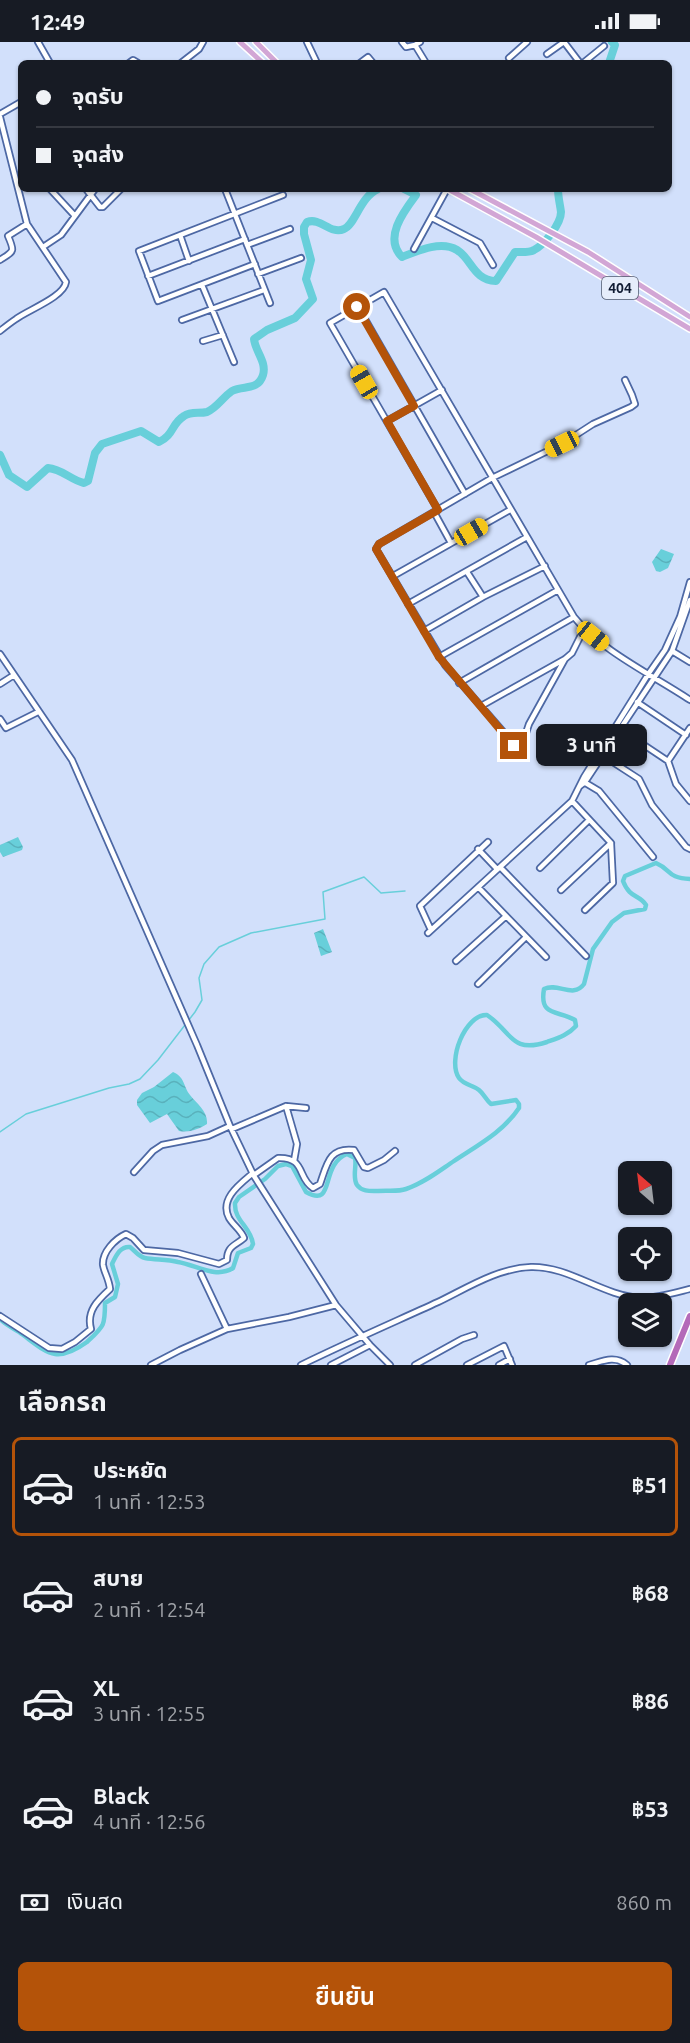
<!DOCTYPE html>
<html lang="th">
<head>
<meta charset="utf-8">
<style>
  :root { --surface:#171b24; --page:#242831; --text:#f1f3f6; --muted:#9ea1a6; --line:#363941; --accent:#b45309 }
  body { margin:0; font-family:Ubuntu,"Noto Sans Thai",sans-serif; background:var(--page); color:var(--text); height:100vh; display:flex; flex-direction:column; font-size:22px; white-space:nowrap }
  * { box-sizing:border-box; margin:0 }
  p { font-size:20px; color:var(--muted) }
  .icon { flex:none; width:33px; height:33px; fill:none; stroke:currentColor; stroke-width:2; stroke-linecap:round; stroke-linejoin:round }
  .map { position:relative; height:1323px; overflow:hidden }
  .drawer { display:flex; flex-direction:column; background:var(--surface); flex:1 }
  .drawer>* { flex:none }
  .top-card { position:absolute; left:18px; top:18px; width:654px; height:132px; border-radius:9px; box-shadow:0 2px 4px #0004; display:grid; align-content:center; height:132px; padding:0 18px; background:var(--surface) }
  .needle { width:39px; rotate:332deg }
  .fabs { position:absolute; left:618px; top:1119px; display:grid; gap:12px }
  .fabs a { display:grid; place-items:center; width:54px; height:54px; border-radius:9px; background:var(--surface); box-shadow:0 2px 4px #0004; font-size:30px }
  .end { position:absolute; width:27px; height:27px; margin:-14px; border:8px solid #b45309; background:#fff; box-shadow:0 0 0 3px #fff }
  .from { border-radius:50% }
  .bubble { position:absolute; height:42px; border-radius:9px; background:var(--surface); box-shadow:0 2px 4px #0004; font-size:20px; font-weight:600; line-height:42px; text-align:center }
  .car { position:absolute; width:18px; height:36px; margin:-18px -9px; border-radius:8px; box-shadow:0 0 4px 2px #0007; background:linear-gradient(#f5c518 24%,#345 0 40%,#f5c518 0 76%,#345 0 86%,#f5c518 0) }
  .top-card b { display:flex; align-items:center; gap:21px; height:57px; font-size:22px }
  .top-card b+b { border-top:2px solid var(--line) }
  .top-card i { width:15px; height:15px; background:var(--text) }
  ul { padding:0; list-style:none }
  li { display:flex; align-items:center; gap:18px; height:99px; margin:0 12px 9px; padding:0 6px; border:3px solid transparent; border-radius:9px }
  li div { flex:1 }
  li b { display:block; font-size:22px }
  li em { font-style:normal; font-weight:600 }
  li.current { border-color:var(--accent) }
  li>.icon { width:54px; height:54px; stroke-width:1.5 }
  h2 { padding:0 18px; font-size:27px; line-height:72px }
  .pay { display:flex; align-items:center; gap:15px; height:66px; padding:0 18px; font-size:22px }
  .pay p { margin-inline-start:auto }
  .cta { display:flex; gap:12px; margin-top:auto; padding:12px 18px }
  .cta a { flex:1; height:69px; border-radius:9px; background:var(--accent); color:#fff; font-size:24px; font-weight:600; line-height:69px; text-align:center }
  .status { display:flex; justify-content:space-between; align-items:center; height:42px; padding:0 30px; background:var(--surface); direction:ltr }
  .status svg { height:16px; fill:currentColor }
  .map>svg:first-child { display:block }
  .water { fill:url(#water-waves) }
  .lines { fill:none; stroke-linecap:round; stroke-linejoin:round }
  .stream { stroke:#68cfda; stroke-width:1.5 }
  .canal { stroke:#68cfda; stroke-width:4.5 }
  .river { stroke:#68cfda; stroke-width:8 }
  .minor-casing { stroke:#4d68a4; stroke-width:8 }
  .major-casing { stroke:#fff; stroke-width:8 }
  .highway-casing { stroke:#fff; stroke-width:9 }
  .minor { stroke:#fff; stroke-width:4.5 }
  .major { stroke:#d2a6d5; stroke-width:5 }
  .highway { stroke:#b46ab9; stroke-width:6 }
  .route { stroke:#b45309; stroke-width:8 }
  .labels { text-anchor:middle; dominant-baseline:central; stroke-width:5; stroke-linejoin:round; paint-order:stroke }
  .shield { fill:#e6edfb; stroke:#505a6f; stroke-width:1.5 }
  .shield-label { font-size:14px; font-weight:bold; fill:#101b33 }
</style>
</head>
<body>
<div class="status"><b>12:49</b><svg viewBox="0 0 49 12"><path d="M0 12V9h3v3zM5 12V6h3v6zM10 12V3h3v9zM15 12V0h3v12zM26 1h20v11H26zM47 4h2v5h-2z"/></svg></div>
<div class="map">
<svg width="690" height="1323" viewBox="0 0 690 1323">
  <defs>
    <pattern id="water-waves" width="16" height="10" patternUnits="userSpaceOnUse" patternTransform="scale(1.5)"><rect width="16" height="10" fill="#68cfda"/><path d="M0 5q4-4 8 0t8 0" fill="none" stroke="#59b1bc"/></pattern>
  </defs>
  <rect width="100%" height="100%" fill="#d2e0fb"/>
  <path class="water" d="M661 507 674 512 668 526 660 530 656 529 652 520Z
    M18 795 23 805 22 808 3 815 0 810V803Z
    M323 887 332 910 321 914 314 891Z
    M173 1030C185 1035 183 1044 190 1053 197 1062 208 1069 207 1082 199 1087 189 1091 179 1089L167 1072 150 1081 137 1063V1058L142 1051 154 1045Z"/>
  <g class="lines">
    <path class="stream" d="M0 1090 26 1072 109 1046 129 1042 140 1037 158 1018 195 970 202 958 199 936 204 922 219 905 251 891 325 877 323 850 364 835 381 851 405 849"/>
    <path class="canal" d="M0 1277C6 1283 13 1286 19 1290 47 1310 55 1323 87 1300 104 1284 105 1284 105 1261L115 1255 118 1242 112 1222C116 1214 120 1204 130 1205 135 1209 139 1215 145 1216 156 1218 167 1217 178 1220 196 1223 216 1237 233 1226L238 1211 251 1206 253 1202C251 1185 234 1179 235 1161L239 1155 265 1137 278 1124 286 1122 292 1124 306 1150C336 1167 319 1123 347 1112L355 1116C357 1124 352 1135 357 1143 362 1150 371 1149 378 1149 388 1148 397 1150 406 1147 424 1141 439 1129 454 1119 478 1103 503 1090 519 1066V1062L516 1058 491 1062C486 1058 484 1052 479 1048 473 1043 464 1043 459 1036 447 1019 465 972 487 973 512 990 511 1012 547 1000 558 996 568 993 576 984L575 978C558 968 539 975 544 947 558 940 573 957 584 942L593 907 612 880 624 871 645 867 646 863C639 852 630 857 623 839L625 834 656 821C672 828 667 836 690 837"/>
    <path class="river" d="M609 21 615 3 612 0
      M404 147 416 153C404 169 383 196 402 215 417 209 441 198 457 208 472 217 473 238 496 239L515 210C522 210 529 211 534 208 544 203 561 182 561 170 560 162 558 155 558 147
      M0 413 9 433 27 445 48 426C62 427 71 438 84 441L88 439 95 411 102 402 141 389 159 400C174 393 171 382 184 374 191 369 199 372 207 370 217 366 223 355 232 349 244 343 258 349 263 333 267 320 255 309 254 297L267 288 295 276 313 257 306 237 311 218 304 192V185L307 180C321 175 330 193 344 187 355 183 360 155 378 147"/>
    <g class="minor-casing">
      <path id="minor" d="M38 0 50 21
        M307 0 317 21
        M402 0 406 5 415 3 420 0
        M564 0 580 21
        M415 3 426 21
        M547 12 564 0
        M509 16 527 0
        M129 21 133 18 138 21
        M181 21 199 7 203 0
        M360 21 368 15 373 21
        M583 21 604 4
        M0 72 21 60
        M0 75 27 182 66 240C64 255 28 268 16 277 10 281 5 285 0 289
        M50 147 75 174
        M86 147 100 165H103L121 147
        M225 147 270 261
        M432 176 480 201 493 223
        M180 193 189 219
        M247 203 290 187
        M43 205 61 193 95 147
        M414 207 447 147
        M0 218C14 209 15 210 8 194L27 182
        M255 222 158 259 139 209 283 153
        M258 232 301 216
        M148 234 245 197
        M202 243 234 320
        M358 265 465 452
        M182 278 264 248
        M203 299 223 293
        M387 379 442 348
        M438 468 330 281 384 250 574 575C600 608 654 634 690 658
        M434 470 451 501
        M467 530 483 555
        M393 534 510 468
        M408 562 527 495
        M424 589 483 555 545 524
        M672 609 690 620
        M0 612 72 718 197 1003 230 1084 254 1134 336 1263 370 1303 390 1323
        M439 615 558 548
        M565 617 529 682 520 709 445 623 376 507 379 502 492 436 562 402 593 382 631 365 635 362 632 353 625 338
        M459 641 574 575
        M0 642 14 633
        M637 660 686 693
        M481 664 565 617 572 611 584 587
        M0 677 6 686 38 670
        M620 687 668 719 676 742 690 759
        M602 713 639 737 652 763 686 805 690 807
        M668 719 690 686
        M584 740 599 749 653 815
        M580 744 585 740 672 609 690 558
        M572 759 611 801 613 841 585 868
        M478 807 497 827
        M500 825 586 914
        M540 826 589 778
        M478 845 546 915
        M561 848 611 801
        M431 888 420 864 488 800
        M428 891 572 759 584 735 649 631 665 608 680 575 690 540
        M456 919 505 875
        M478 942 525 896
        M286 1064 297 1102 294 1119
        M232 1087 286 1064 306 1066
        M134 1130 153 1109 162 1103 208 1094 230 1084
        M254 1133 278 1116C306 1115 297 1136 313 1146L320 1142C327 1122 329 1105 354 1108L364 1125 368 1126 384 1118 395 1109
        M201 1232 227 1287
        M0 1274 49 1306 62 1307 75 1300 91 1287C86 1269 98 1258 110 1247 109 1237 104 1230 103 1223 102 1210 115 1197 126 1192L133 1196 144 1208 178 1211 219 1222 227 1218C227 1204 235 1204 244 1196 241 1188 233 1183 229 1176 219 1157 240 1142 253 1131
        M151 1323 180 1308 227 1287 289 1275 336 1263
        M301 1323C346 1301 392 1281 438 1260 467 1246 498 1226 531 1225 570 1224 602 1254 641 1256 657 1256 674 1251 690 1247
        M331 1323 370 1303
        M415 1323 462 1297 474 1293
        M467 1323 504 1304 512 1323
        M499 1323 510 1317
        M589 1323C603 1319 615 1313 627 1323"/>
    </g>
    <g class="major-casing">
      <path id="major" d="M240 0 263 21
        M256 0 277 21
        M448 147 536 195 690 287
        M470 147 588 210 690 275"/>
    </g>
    <g class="highway-casing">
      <path id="highway" d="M670 1323 690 1274"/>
    </g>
    <use href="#minor" class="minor"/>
    <use href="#major" class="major"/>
    <use href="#highway" class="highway"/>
  </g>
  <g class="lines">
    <path class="route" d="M357 265 414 364 387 379 438 468 379 502 376 507 439 615 514 704"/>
  </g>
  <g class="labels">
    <rect class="shield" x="602" y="235" width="36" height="22" rx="4.5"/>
    <g class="shield-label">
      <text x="620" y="246">404</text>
    </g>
  </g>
</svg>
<div class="fabs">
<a><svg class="needle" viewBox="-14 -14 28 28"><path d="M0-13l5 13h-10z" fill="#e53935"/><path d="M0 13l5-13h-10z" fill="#9ea1a6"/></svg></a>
<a><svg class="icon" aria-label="locate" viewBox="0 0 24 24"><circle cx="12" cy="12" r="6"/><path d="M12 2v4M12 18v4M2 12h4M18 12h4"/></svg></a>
<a><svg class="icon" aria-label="layers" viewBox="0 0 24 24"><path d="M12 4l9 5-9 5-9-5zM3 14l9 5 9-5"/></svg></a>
</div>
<i class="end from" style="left:357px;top:265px"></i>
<i class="end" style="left:514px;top:704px"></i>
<div class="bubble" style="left:536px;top:682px;width:111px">3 นาที</div>
<i class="car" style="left:364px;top:340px;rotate:330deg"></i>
<i class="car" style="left:562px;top:402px;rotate:244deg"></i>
<i class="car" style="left:471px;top:490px;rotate:60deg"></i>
<i class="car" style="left:593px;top:594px;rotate:129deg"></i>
<div class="top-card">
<b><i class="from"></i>จุดรับ</b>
<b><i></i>จุดส่ง</b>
</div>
</div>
<section class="drawer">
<h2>เลือกรถ</h2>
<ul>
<li class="current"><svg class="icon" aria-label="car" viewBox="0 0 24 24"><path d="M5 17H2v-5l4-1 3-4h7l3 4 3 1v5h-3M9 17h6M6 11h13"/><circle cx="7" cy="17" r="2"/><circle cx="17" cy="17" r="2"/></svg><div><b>ประหยัด</b><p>1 นาที · 12:53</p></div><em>฿51</em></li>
<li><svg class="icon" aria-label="car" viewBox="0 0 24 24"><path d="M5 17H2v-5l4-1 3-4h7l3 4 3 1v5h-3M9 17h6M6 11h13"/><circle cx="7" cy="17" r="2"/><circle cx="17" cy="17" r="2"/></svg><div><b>สบาย</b><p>2 นาที · 12:54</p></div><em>฿68</em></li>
<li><svg class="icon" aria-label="car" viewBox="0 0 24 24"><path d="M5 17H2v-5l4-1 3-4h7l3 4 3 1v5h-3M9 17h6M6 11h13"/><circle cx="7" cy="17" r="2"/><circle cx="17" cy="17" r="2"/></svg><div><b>XL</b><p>3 นาที · 12:55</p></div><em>฿86</em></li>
<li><svg class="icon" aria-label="car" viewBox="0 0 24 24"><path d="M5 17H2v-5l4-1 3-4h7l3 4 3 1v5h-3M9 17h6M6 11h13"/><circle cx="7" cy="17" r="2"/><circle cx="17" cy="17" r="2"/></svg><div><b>Black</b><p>4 นาที · 12:56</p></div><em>฿53</em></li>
</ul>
<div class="pay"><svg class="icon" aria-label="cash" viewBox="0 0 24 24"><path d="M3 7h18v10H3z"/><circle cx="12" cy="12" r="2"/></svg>เงินสด<p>860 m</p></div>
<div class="cta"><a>ยืนยัน</a></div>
</section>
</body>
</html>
